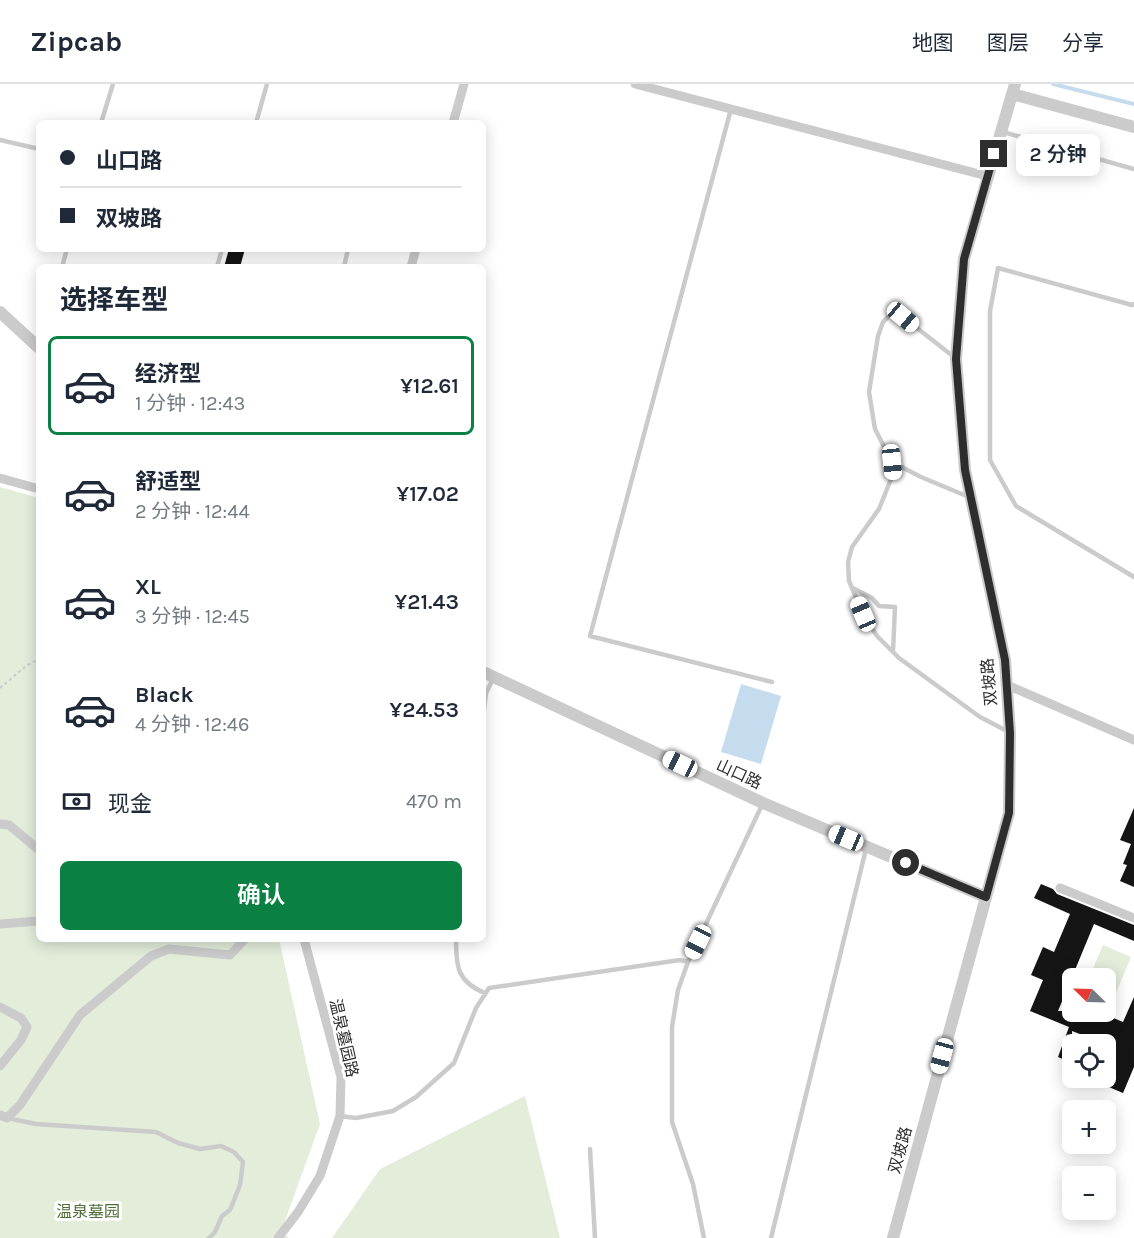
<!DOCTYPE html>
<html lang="zh">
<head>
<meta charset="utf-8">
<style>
  :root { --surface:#fff; --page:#f6f6f7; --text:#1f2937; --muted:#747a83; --line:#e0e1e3; --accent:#0b8043 }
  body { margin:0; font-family:Karla,"Noto Sans SC",sans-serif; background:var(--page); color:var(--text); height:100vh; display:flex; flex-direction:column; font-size:22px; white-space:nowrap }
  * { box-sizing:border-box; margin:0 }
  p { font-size:20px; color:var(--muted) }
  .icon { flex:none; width:33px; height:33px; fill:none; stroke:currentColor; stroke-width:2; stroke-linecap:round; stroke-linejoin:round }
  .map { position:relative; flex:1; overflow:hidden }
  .panel { position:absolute; left:36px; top:180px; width:450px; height:678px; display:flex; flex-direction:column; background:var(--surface); border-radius:9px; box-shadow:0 3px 15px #0003 }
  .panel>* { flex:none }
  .top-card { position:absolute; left:36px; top:36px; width:450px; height:132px; border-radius:9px; box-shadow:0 3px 15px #0003; display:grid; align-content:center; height:132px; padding:0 24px; background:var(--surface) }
  .needle { width:39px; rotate:293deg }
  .controls { position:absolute; left:1062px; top:884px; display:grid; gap:12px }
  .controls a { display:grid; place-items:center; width:54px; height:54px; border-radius:9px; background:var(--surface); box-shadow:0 3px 15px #0003; font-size:30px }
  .end { position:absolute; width:27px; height:27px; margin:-14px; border:8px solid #2e2e2e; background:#fff; box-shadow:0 0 0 3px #fff }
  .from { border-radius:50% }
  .bubble { position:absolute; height:42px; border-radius:9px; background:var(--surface); box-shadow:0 3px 15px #0003; font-size:20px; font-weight:600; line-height:42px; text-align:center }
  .car { position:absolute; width:18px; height:36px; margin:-18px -9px; border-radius:8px; box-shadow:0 0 4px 2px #0007; background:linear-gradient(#fff 24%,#345 0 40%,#fff 0 76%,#345 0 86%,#fff 0) }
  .top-card b { display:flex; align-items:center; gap:21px; height:57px; font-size:22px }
  .top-card b+b { border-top:2px solid var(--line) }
  .top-card i { width:15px; height:15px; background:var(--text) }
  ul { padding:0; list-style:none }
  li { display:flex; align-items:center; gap:18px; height:99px; margin:0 12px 9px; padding:0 12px; border:3px solid transparent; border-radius:9px }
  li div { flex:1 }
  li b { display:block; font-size:22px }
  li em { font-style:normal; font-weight:600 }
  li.active { border-color:var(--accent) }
  li>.icon { width:54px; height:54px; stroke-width:1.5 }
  h2 { padding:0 24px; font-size:27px; line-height:72px }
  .pay { display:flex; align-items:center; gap:15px; height:66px; padding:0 24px; font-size:22px }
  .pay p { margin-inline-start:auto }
  .action { display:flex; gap:12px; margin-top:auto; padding:12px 24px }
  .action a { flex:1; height:69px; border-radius:9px; background:var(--accent); color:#fff; font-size:24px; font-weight:600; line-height:69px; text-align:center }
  header { display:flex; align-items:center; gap:36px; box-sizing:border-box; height:84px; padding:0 30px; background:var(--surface); border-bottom:2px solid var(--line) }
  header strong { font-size:28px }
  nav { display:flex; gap:33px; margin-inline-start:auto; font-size:21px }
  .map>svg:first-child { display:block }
  .green { fill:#e3edda }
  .water { fill:#c5dcee }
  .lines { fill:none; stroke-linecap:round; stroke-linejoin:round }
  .stream { stroke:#c5dcee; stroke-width:4 }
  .building { fill:#151515 }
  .path { stroke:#cbcbcb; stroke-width:2; stroke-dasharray:3 3; stroke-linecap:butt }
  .service { stroke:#cbcbcb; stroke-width:4.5 }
  .minor { stroke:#cbcbcb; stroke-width:9 }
  .tertiary { stroke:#cbcbcb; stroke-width:12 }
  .route { stroke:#2e2e2e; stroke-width:8 }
  .labels { text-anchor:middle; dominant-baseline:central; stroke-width:6; stroke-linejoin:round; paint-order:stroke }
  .street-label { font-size:16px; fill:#2e2e2e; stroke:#fff }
  .park-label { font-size:16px; fill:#4e6d38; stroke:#fff }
</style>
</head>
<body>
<header>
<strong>Zipcab</strong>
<nav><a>地图</a><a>图层</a><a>分享</a></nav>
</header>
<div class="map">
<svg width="1134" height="1154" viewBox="0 0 1134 1154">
  <rect width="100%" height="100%" fill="#fff"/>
  <path class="green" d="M0 403 39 414V855H279L320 1040 281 1148 289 1154H0Z
    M1103 861 1131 873 1108 928 1105 927 1106 894H1089Z
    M525 1012 560 1154H332L380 1085Z"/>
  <path class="water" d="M741 600 781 612 761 680 721 668Z"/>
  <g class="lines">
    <path class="stream" d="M1053 0 1134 20"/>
  </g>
  <path class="building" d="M229 165H245L240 183H224Z
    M1134 724V803L1120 797 1127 781 1123 780 1131 760 1120 756Z
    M1041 800 1053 805 1057 810 1134 841V857L1094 840 1058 927H1097L1123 938 1134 913V983L1123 1009 1085 993H1106V960L1072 947V979L1058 973 1069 943 1030 927 1043 896 1031 891 1043 863 1054 868 1070 830 1034 814Z"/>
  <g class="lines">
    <path class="path" d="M0 604 26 582 39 575"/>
    <path class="service" d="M731 25 590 552 772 598
      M101 39 113 0
      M256 39 267 0
      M1003 48 1134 85
      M0 56 39 65
      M62 183 67 165
      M217 183 222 165
      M344 183 348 165
      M1134 220 1132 221 998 184 990 227V376L1016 422 1134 493
      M954 273 903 233 895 231 889 232 883 238 878 252 869 308 875 345 892 378 893 390 879 425 852 463 848 478 849 497 863 530 877 552 899 574 980 633 1007 647
      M892 378 921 393 969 413
      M853 504 872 514 879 522 895 523 893 567
      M483 633 486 609 493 595
      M456 855C456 882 457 898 485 909
      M340 1032 356 1034 393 1027 416 1013 454 979 476 924 489 904 680 876 688 878
      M7 1034 36 1040 156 1048 178 1059 200 1065 221 1062 234 1068 243 1078 240 1101 230 1126 222 1132 215 1148 209 1154
      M590 1065 595 1154
      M704 1154 693 1100 672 1038V943L678 906 688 878 762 721
      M771 1154 866 765"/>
    <path class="minor" d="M635 0 987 92
      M453 39 464 0
      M411 183 416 165
      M0 394 39 405
      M1007 601 1134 656
      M0 740 9 741 39 766
      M1060 804 1134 834
      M0 840 39 837
      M0 923 21 934 27 943 21 956 0 982
      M0 1031 7 1034 20 1021 80 931 151 872 169 865 230 871 245 855
      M278 1154 298 1128 320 1092 340 1032 341 993 304 855"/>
    <path class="tertiary" d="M1012 10 1134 43
      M0 228 39 264
      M483 588 763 719 986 813
      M893 1154 1009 729 1010 649 1005 576 965 386 956 275 964 175 1015 0"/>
  </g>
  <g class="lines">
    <path class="route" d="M906 779 986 813 1009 729 1010 649 1005 576 965 386 956 275 964 175 994 70"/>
  </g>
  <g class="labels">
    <g class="street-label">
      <text transform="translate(989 598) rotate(-95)">双坡路</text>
      <text transform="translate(739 690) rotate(25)">山口路</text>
      <text transform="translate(344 954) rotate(77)">温泉墓园路</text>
      <text transform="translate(900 1066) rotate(-75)">双坡路</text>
    </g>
    <g class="park-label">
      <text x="88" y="1127">温泉墓园</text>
    </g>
  </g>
</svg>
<div class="controls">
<a><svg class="needle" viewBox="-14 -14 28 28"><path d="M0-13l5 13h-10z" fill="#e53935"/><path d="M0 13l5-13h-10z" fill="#747a83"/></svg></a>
<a><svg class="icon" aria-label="locate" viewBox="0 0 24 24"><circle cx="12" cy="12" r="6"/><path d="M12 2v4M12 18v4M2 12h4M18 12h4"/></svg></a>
<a>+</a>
<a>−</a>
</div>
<i class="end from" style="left:906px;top:779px"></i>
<i class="end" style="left:994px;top:70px"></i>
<div class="bubble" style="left:1016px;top:50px;width:84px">2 分钟</div>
<i class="car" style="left:903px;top:233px;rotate:130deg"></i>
<i class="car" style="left:892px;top:378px;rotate:174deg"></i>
<i class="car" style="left:863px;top:530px;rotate:337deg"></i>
<i class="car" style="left:680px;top:680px;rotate:295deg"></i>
<i class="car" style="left:846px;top:754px;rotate:293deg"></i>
<i class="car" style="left:698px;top:858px;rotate:206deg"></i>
<i class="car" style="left:942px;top:972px;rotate:195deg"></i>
<div class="top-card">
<b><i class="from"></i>山口路</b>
<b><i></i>双坡路</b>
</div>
<section class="panel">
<h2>选择车型</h2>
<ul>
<li class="active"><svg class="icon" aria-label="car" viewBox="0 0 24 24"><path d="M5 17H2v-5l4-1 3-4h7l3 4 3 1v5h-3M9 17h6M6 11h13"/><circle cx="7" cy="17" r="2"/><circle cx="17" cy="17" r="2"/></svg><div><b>经济型</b><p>1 分钟 · 12:43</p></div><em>¥12.61</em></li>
<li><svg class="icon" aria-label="car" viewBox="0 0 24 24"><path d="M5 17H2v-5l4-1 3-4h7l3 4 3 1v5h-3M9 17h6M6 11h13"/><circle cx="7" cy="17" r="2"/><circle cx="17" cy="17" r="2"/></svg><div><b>舒适型</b><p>2 分钟 · 12:44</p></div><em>¥17.02</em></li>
<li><svg class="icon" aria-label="car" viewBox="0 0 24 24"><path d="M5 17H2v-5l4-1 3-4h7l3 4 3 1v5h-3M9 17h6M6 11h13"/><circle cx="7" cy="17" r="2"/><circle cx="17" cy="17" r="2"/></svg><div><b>XL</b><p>3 分钟 · 12:45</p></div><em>¥21.43</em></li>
<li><svg class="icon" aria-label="car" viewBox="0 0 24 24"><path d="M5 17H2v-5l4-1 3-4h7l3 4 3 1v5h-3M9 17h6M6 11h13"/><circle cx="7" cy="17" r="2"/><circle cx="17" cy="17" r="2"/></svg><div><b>Black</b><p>4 分钟 · 12:46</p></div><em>¥24.53</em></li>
</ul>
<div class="pay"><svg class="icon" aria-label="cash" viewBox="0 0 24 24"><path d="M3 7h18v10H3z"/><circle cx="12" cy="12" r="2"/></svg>现金<p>470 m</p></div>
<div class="action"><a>确认</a></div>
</section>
</div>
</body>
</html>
